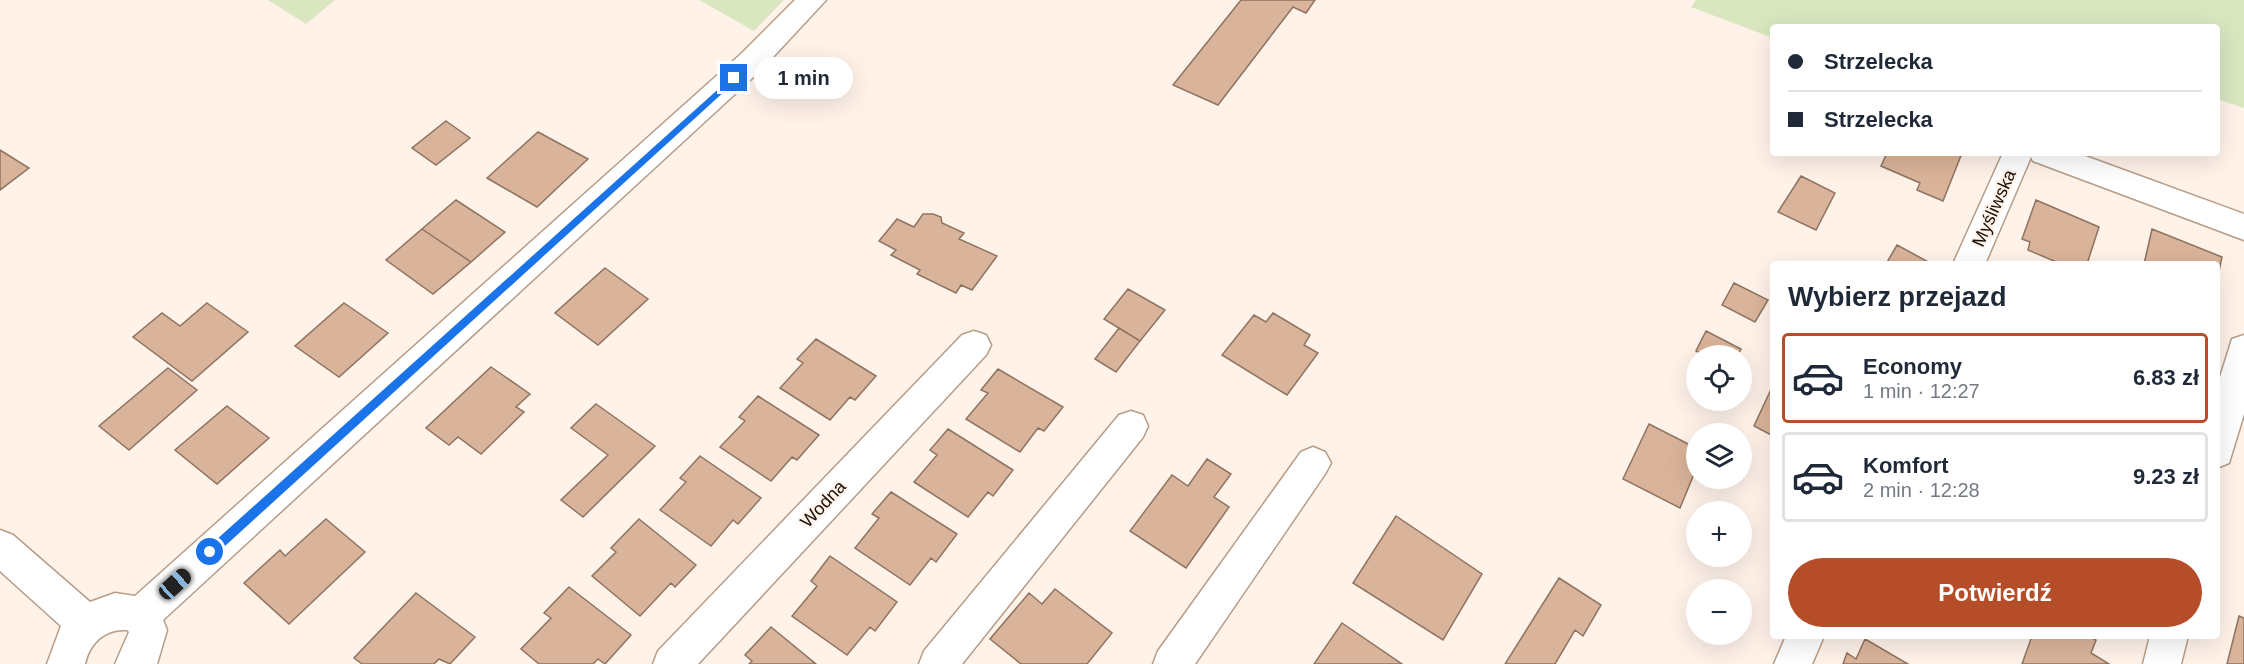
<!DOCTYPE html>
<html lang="pl">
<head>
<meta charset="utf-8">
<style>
  :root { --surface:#fff; --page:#f2f2f3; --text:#1f2937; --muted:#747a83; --line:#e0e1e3; --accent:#b54d29 }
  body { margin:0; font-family:Helvetica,sans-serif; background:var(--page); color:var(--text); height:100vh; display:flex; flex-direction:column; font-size:22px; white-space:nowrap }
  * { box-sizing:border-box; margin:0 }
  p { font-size:20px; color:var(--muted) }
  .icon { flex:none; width:33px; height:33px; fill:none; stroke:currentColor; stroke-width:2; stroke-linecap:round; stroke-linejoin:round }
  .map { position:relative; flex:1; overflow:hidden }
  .drawer { position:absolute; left:1770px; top:261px; width:450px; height:378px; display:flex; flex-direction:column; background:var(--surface); border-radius:6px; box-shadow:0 6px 24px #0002 }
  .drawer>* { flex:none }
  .top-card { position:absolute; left:1770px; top:24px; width:450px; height:132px; border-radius:6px; box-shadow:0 6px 24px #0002; display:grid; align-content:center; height:132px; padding:0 18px; background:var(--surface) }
  .fabs { position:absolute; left:1686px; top:345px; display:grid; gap:12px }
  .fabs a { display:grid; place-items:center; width:66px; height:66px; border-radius:50%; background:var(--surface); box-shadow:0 6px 24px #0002; font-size:30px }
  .end { position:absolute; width:27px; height:27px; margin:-14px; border:8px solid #1a73e8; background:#fff; box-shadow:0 0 0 3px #fff }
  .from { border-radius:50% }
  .bubble { position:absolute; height:42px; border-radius:21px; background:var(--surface); box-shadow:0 6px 24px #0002; font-size:20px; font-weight:800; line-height:42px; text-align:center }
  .car { position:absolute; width:18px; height:36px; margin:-18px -9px; border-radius:8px; box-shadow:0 0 4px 2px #0007; background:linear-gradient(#222 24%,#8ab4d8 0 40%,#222 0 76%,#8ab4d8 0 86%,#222 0) }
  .top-card b { display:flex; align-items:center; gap:21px; height:57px; font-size:22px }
  .top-card b+b { border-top:2px solid var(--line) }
  .top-card i { width:15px; height:15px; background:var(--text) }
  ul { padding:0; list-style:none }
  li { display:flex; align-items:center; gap:18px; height:90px; margin:0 12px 9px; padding:0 6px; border:3px solid var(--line); border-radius:6px }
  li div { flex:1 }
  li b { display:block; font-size:22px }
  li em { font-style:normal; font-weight:800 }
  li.on { border-color:var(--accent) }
  li>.icon { width:54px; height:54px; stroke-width:1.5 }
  h2 { padding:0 18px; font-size:27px; line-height:72px }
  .button { display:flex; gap:12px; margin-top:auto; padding:12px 18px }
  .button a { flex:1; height:69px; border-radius:36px; background:var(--accent); color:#fff; font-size:24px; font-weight:800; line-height:69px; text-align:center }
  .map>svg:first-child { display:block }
  .green { fill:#d9e6bf }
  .building { fill:#dab49a; stroke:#8f7361; stroke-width:1.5 }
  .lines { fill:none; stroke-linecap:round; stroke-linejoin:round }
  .minor-casing { stroke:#b79c87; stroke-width:3 }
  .minor { fill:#fff; fill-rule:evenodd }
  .route { fill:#1a73e8 }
  .labels { text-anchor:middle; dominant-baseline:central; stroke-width:4.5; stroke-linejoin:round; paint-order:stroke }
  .street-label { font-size:18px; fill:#190f08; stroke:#fef2e9 }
</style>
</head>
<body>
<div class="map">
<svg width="2244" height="664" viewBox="0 0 2244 664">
  <rect width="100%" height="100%" fill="#fef2e9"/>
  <path class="green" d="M268 0H335L306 24Z
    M699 0H784L754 31Z
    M1696 0H2244V108L2217 99V27H1773V38L1691 7Z"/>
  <path class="building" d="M1241 0H1315L1306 13 1293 7 1218 105 1173 85Z
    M446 121 470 138 436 165 412 148Z
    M538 132 588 159 537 207 487 178Z
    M0 150 29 168 0 190Z
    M1887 153H1962L1943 201 1917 190 1920 183 1881 166Z
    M1801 176 1835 193 1816 230 1778 212Z
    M456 200 505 232 471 262 422 229Z
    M2036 200 2099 227 2087 264H2061L2028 250 2030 242 2022 239Z
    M923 214H933L941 217 942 223 964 233 959 239 997 256 972 290 961 285 956 293 917 274 920 270 891 255 896 250 879 241 897 219 914 227Z
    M422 229 471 262 433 294 386 260Z
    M2152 229 2222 257 2217 281V264H2144Z
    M1897 245 1932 264H1886Z
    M605 268 648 299 598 345 555 313Z
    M1734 283 1768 300 1755 322 1722 305Z
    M1128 289 1165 310 1140 341 1104 319Z
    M207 303 248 332 192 381 133 337 162 313 180 326Z
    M344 303 388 333 339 377 295 346Z
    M1273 313 1310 335 1304 345 1318 353 1287 395 1222 355 1254 315 1266 322Z
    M1119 328 1140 341 1116 372 1095 359Z
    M1706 331 1741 349 1737 356H1705L1696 351Z
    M816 339 876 376 855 400 850 397 830 420 780 388 803 363 797 359Z
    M491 367 530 394 516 407 524 412 481 454 458 437 449 445 426 428Z
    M168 368 197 390 129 450 99 426Z
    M998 369 1063 407 1044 431 1038 428 1020 452 966 419 988 393 981 390Z
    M1773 385V436L1754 426Z
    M758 396 819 435 797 460 792 457 771 481 720 447 745 421 739 417Z
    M596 404 655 446 583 517 561 500 608 455 571 428Z
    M227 406 269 438 217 484 175 450Z
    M1649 424 1696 448V469L1680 508 1623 479Z
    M948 429 1013 470 993 496 988 492 968 517 914 482 937 455 930 450Z
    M700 456 761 498 738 524 733 520 711 546 660 510 686 482 680 478Z
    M1207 459 1231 474 1214 497 1229 507 1186 568 1130 531 1172 475 1188 486Z
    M891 492 957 534 936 562 931 558 910 585 855 548 879 518 872 514Z
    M1396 516 1482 574 1443 640 1353 583Z
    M326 519 365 552 289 624 244 583 280 550 285 556Z
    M639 519 696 565 675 587 671 583 640 616 592 576 616 552 611 548Z
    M830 556 897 602 875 631 870 627 847 655 792 616 817 586 811 581Z
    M1559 578 1601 605 1583 636 1575 630 1555 664H1505Z
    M569 587 631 635 605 664 598 659 593 664H539L521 649 551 618 544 613Z
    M1055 589 1112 633 1087 664H1021L990 639 1029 593 1042 604Z
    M416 593 475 637 450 664 439 659 434 664H362L354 658Z
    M2239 616 2244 618V664H2227Z
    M1342 623 1402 664H1314Z
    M771 627 816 664H749L752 661 745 655Z
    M2032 636H2088L2096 640 2091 653 2109 664H2022Z
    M1865 639 1908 664H1843L1847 653 1856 659Z"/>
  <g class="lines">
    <g class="minor-casing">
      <path id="minor" d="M795 0H826L761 70 163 620 167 630 157 664H115L129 632 127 630C105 629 90 642 85 664H47L61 626 0 571V530L13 535 90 602 115 593 135 596 741 54Z
        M2003 153H2077L2244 214V240L2033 161 2031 157 1985 264H1953Z
        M974 331 986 335 991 345 986 355 698 664H653L658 651 962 335Z
        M2244 335V414L2229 463 2217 468V387L2232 339Z
        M1131 411 1143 415 1148 426 1143 437 962 664H919L924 651 1119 415Z
        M1313 447 1325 452 1331 463 1325 474 1195 664H1153L1158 651 1301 452Z
        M1786 636H1824L1812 664H1774Z
        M2150 636H2188L2181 664H2143Z"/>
    </g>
    <use href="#minor" class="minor"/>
  </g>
  <path class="route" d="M734 75 738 78 737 80 214 556H206V549Z"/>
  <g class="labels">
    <g class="street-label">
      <text transform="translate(1994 208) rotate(-66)">Myśliwska</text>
      <text transform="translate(823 504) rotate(-47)">Wodna</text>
    </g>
  </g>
</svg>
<div class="fabs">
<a><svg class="icon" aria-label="locate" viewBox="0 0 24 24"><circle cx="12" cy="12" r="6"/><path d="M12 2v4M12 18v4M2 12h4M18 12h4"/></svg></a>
<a><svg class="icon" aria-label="layers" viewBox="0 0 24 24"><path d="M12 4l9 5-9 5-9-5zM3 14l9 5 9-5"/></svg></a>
<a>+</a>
<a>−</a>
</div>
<i class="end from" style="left:210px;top:552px"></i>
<i class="end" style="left:734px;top:78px"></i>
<div class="bubble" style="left:754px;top:57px;width:99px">1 min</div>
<i class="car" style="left:175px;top:584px;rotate:48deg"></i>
<div class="top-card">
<b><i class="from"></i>Strzelecka</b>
<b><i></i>Strzelecka</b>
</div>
<section class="drawer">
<h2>Wybierz przejazd</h2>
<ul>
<li class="on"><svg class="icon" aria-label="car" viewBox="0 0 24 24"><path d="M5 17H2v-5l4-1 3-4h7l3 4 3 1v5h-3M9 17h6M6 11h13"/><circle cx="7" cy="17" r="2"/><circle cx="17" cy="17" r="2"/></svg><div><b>Economy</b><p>1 min · 12:27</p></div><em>6.83 zł</em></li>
<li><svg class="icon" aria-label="car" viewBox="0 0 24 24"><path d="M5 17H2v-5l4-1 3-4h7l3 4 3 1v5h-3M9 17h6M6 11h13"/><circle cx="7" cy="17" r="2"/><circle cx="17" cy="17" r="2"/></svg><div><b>Komfort</b><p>2 min · 12:28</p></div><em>9.23 zł</em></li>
</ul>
<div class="button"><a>Potwierdź</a></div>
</section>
</div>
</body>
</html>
